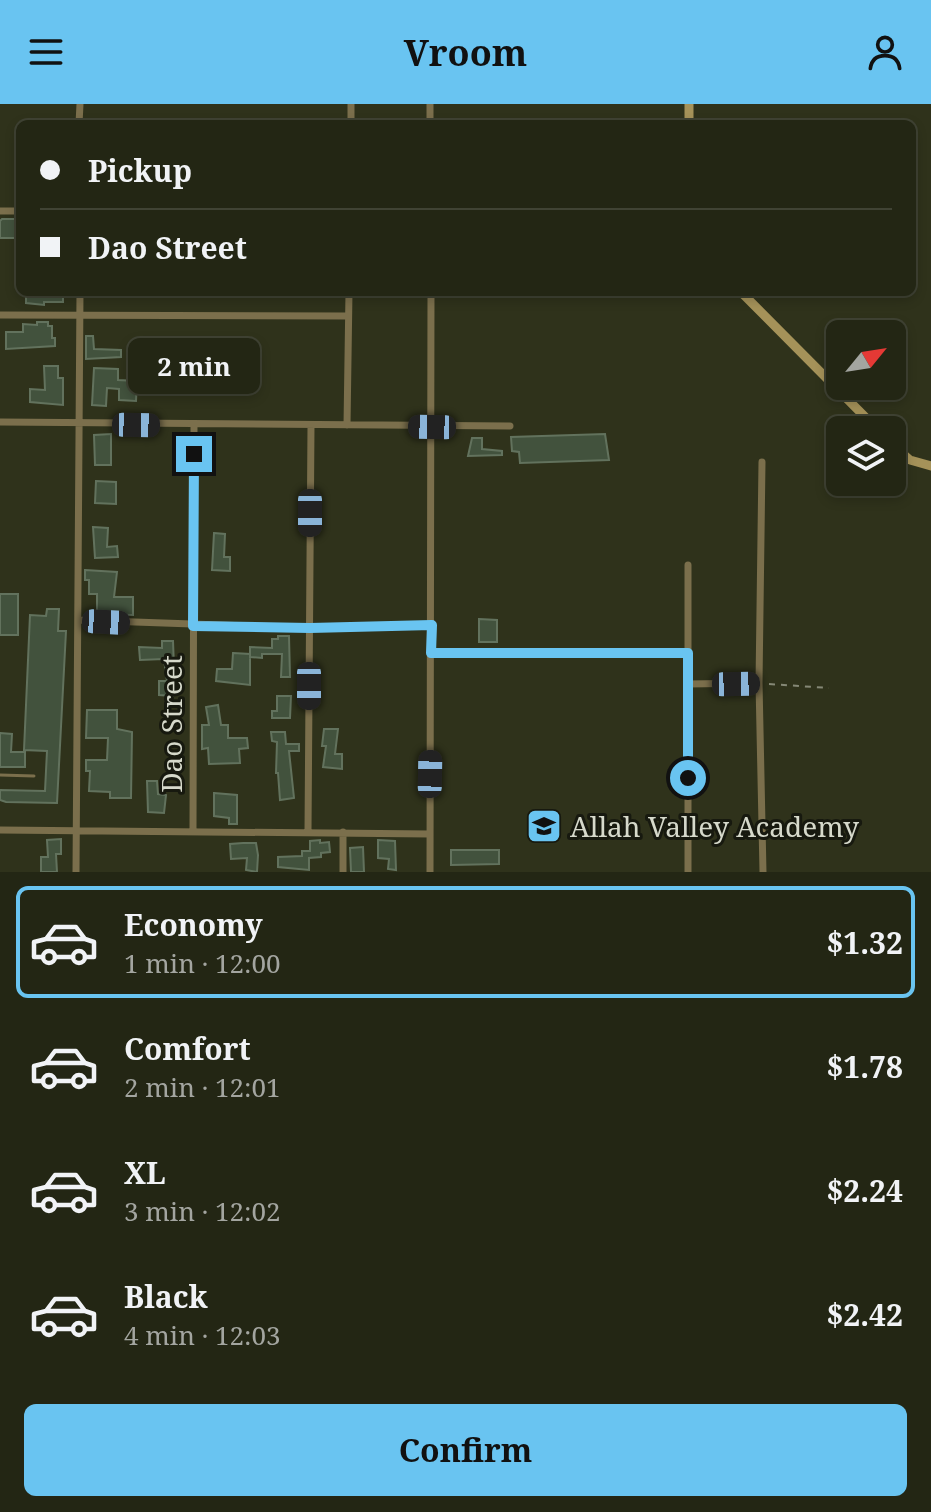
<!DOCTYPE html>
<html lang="en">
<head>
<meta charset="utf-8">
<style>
  :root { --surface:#232614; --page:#2f3222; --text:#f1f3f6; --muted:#a3a5a0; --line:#404334; --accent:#69c4f1 }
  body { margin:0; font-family:"Noto Serif",serif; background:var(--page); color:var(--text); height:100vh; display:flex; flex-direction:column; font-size:30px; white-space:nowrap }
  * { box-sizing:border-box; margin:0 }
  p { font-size:26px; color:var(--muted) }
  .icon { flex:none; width:44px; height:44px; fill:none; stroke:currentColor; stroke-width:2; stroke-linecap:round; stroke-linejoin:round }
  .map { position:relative; height:768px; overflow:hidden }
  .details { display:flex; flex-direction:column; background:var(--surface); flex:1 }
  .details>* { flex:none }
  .hud { position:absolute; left:16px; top:16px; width:900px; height:176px; border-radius:12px; box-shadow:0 4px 12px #0003,0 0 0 2px var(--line); display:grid; align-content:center; height:176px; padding:0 24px; background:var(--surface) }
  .needle { width:52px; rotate:60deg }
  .buttons { position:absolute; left:826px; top:216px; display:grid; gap:16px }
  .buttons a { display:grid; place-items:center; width:80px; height:80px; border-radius:12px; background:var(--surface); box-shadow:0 4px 12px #0003,0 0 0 2px var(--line); font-size:40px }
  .end { position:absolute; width:36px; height:36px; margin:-18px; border:10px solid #69c4f1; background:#111; box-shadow:0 0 0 4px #111 }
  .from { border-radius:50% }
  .bubble { position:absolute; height:56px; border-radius:12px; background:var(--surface); box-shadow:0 4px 12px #0003,0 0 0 2px var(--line); font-size:26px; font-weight:700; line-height:56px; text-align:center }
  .car { position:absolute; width:24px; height:48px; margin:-24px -12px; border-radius:10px; box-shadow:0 0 6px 2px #0007; background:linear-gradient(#222 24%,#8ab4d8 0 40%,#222 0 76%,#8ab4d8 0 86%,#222 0) }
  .hud b { display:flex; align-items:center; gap:28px; height:76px; font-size:30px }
  .hud b+b { border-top:2px solid var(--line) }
  .hud i { width:20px; height:20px; background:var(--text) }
  ul { padding:14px 0 0; list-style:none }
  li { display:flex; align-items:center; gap:24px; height:112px; margin:0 16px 12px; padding:0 8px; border:4px solid transparent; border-radius:12px }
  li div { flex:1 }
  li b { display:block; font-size:30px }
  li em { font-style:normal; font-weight:700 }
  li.on { border-color:var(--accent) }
  li>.icon { width:72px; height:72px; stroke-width:1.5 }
  .action { display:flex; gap:16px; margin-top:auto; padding:16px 24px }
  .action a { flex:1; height:92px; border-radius:12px; background:var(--accent); color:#111; font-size:32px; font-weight:700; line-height:92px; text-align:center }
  header { display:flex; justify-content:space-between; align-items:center; height:104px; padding:0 24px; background:var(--accent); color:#111; font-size:36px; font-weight:700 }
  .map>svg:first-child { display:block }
  .building { fill:#42523d; stroke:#62725d; stroke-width:2 }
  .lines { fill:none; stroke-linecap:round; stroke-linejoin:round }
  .path { stroke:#858876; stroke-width:2; stroke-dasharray:6 6; stroke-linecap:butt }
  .lane { stroke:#7b6f4c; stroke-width:3 }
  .street { stroke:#7b6f4c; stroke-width:7 }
  .secondary { stroke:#a59259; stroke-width:9 }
  .route { stroke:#69c4f1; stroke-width:10 }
  .labels { text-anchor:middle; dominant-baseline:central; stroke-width:6; stroke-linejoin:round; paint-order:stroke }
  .street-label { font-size:28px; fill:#d6d9cb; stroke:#17190f }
  .poi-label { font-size:28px; fill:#d6d9cb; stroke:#17190f; text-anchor:start }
</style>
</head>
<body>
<header><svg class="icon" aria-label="menu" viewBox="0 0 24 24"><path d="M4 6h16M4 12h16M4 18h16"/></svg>Vroom<svg class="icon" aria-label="person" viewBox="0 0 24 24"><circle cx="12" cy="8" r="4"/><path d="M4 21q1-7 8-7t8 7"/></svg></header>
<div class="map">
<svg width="931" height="768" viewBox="0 0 931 768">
  <rect width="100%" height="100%" fill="#2f321b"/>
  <path class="building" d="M2 115H20V122H16L19 134H0V117Z
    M26 188H63V198H44V201L26 199Z
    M37 218H48V222H52V234H55V242L6 245V228H23V220L37 221Z
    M86 232H93L94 245 121 246V253L86 255Z
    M44 262H58V274H63V301L30 298V285L45 286Z
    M94 264 118 265V276L137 277 136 297 119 296V285L107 284 106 302 92 301Z
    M111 330V361H95L94 331Z
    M605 330 609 356 520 359 519 348 512 347 511 333Z
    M472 334H482V345L502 347V351L468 352Z
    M96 377 116 378V400L95 399Z
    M93 423 108 424 107 443 117 442 118 453 95 454Z
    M214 429 225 430 224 453H230V467L212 466Z
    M85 466 117 468 114 493H133V511L97 510V490H89V476H85Z
    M0 490H18V531H0Z
    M47 505H59L58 527H66L57 699 6 698 0 696V686L45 687 47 647 24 646 30 511 46 512Z
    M479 515 497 516V538H479Z
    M278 532H289L290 573H281L282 550H262V554L250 553V543L272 544V535H278Z
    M162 537H173L174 563 182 565 181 574 174 573 173 592 159 591V577H167L164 555 140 556 139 543 162 544Z
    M233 549 250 550V581L216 577 217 565H232Z
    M277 592H291L290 614H272V607H277Z
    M218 601 221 621H228V634H247L248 644 239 645 240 659 209 660 208 644 202 645V621H209L206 603Z
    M87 606H117V625L132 628 131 694H110V688L89 687 90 667H86V656H107L108 634H86Z
    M324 625H338L335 650H342V665L323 663 326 642H322Z
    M271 628H285L286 640H299V647H289L294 694 280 696 278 669H276L277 638 272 637Z
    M0 629 12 630 11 648H25V663H0Z
    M147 677H157L158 690 166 691 164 709 148 708Z
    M214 689 237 691V720H229V714L214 712Z
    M61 735V750H56L57 768H41V753H48L47 736Z
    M320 736V739L329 738 330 748 321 749V753L309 754V766L278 763V753L302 752V747H310V737Z
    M378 736 395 737 396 766 388 765 389 755 378 754Z
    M243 739H256L258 751 257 768 246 766 247 754 231 755 230 740Z
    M363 743 364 768H351L350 744Z
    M451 746H499V760L451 761Z"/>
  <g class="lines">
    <path class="path" d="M769 580 829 584"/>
    <path class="lane" d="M0 671 34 672"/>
    <path class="street" d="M430 0V20
      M79 20 80 0
      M351 20V0
      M0 107H20
      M0 211 348 212
      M0 318 510 322
      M347 321 349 188
      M762 358 759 579 763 768
      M688 461V768
      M78 516 310 524 432 521
      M431 549H688
      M688 580 759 579
      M0 726 430 730
      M193 726 194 322
      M308 727 311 322
      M343 728V768
      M76 768 80 188
      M430 768 431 188"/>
    <path class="secondary" d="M689 20V0
      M741 188 878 326
      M892 340 910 356 931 362"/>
  </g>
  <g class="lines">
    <path class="route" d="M194 350 193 522 310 524 432 521 431 549H688V674"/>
  </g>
  <defs>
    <g id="school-square" transform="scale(1.8)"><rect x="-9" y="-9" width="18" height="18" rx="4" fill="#69c4f1" stroke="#17190f"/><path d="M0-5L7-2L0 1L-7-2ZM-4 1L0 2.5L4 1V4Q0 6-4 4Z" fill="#111"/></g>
  </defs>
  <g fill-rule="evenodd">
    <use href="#school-square" x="544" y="722"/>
  </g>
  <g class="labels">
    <g class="street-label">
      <text transform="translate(171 620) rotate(-90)">Dao Street</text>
    </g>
    <g class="poi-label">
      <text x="570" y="722">Allah Valley Academy</text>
    </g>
  </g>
</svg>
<div class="buttons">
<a><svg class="needle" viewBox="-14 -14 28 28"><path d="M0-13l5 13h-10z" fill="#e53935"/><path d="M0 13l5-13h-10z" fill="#a3a5a0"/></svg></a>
<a><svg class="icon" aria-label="layers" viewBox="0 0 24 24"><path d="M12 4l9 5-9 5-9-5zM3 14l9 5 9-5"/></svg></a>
</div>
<i class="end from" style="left:688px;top:674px"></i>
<i class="end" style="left:194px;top:350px"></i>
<div class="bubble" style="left:128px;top:234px;width:132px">2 min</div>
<i class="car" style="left:136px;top:321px;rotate:91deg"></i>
<i class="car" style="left:432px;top:323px;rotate:271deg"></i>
<i class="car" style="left:310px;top:409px;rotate:180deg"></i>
<i class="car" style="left:106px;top:518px;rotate:93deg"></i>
<i class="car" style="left:736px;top:580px;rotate:89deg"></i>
<i class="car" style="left:309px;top:582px;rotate:180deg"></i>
<i class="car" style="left:430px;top:670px;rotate:1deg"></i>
<div class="hud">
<b><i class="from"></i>Pickup</b>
<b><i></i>Dao Street</b>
</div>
</div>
<section class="details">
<ul>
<li class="on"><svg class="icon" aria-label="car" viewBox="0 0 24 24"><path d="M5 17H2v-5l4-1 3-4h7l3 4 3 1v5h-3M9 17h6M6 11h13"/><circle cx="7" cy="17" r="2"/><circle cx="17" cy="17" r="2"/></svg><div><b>Economy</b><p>1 min · 12:00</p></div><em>$1.32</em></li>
<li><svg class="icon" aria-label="car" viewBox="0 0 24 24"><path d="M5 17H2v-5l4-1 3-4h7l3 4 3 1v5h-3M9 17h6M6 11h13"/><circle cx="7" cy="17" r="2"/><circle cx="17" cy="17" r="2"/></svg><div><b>Comfort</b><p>2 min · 12:01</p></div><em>$1.78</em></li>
<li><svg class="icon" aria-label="car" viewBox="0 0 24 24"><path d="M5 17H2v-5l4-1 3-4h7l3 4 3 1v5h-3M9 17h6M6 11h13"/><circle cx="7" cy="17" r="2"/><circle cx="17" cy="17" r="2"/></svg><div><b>XL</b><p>3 min · 12:02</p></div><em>$2.24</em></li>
<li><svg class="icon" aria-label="car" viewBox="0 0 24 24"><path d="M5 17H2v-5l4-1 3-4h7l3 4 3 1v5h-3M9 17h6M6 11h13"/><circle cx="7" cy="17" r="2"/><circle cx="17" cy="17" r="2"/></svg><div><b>Black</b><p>4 min · 12:03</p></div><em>$2.42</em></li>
</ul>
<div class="action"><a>Confirm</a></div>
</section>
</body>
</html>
